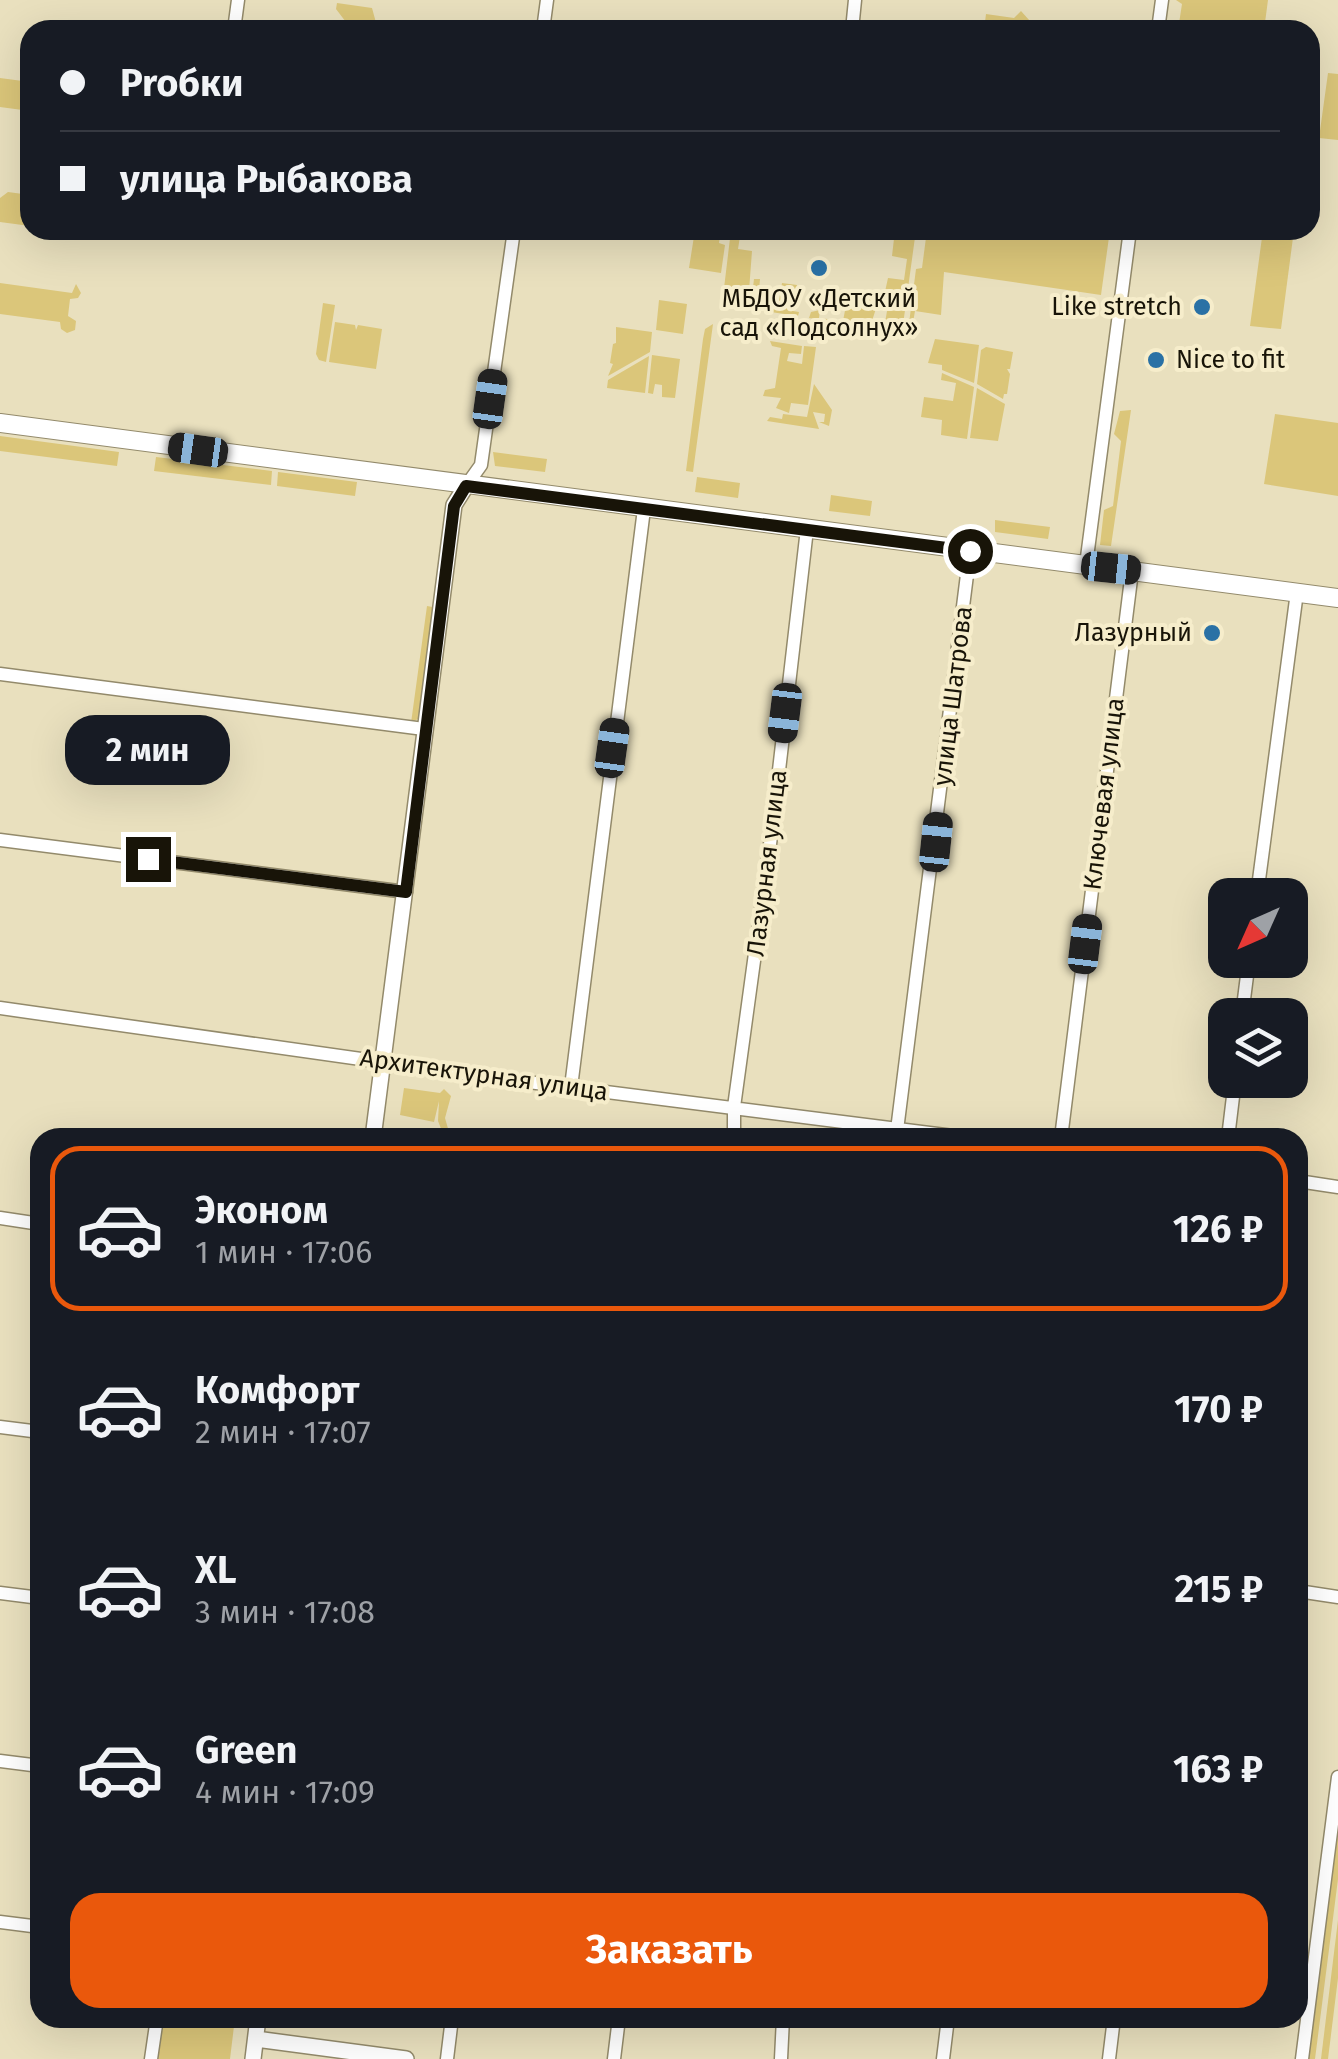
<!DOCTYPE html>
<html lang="ru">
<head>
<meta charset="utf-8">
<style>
  :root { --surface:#171b24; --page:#20242c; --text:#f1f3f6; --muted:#9ea1a6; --line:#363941; --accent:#ea580c }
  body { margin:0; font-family:"Fira Sans",sans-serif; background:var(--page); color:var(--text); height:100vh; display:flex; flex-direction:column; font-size:38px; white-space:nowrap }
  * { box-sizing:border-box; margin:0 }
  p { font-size:32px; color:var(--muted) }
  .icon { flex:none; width:55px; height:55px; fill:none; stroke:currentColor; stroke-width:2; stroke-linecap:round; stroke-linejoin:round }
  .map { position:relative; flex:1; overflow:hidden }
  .panel { position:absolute; left:30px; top:1128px; width:1278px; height:900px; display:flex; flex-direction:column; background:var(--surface); border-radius:30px; box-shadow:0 10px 40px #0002 }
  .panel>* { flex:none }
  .banner { position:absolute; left:20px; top:20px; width:1300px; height:220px; border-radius:30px; box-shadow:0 10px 40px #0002; display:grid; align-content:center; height:220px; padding:0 40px; background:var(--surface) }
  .needle { width:65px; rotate:225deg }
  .tools { position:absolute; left:1208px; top:878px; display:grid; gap:20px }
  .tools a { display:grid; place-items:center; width:100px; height:100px; border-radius:20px; background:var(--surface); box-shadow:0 10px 40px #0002; font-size:50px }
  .end { position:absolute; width:45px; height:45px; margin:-22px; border:12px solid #181408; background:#fff; box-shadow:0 0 0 5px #fff }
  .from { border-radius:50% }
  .bubble { position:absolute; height:70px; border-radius:30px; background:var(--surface); box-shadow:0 10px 40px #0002; font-size:32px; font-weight:700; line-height:70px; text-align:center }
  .car { position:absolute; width:30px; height:60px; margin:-30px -15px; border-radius:12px; box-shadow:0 0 8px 2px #0007; background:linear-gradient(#222 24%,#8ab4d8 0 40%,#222 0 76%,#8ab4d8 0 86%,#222 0) }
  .banner b { display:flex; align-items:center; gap:35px; height:95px; font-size:38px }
  .banner b+b { border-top:2px solid var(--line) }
  .banner i { width:25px; height:25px; background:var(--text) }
  ul { padding:18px 0 0; list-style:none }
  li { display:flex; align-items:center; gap:30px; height:165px; margin:0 20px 15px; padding:0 20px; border:5px solid transparent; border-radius:30px }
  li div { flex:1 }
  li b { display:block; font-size:38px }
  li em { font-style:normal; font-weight:700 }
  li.active { border-color:var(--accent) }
  li>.icon { width:90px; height:90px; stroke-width:1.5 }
  .primary-button { display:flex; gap:20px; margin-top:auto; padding:20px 40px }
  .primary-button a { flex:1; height:115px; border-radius:30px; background:var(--accent); color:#fff; font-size:40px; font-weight:700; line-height:115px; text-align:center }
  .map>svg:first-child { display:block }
  .green { fill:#dbc67a }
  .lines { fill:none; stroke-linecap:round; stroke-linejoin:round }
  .minor-casing { stroke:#938a6b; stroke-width:15 }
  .tertiary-casing { stroke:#938a6b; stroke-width:18 }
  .secondary-casing { stroke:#938a6b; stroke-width:20 }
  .minor { stroke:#fff; stroke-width:12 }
  .tertiary { stroke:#fff; stroke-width:15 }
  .secondary { stroke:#fff; stroke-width:18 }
  .route { stroke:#181408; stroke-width:12 }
  .poi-dot { fill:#2a71a5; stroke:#f6edcb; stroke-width:4 }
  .labels { text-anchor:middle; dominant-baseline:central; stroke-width:8; stroke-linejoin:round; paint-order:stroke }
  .poi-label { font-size:25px; fill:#181408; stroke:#f6edcb; text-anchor:end }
  .street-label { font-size:25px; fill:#181408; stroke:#f6edcb }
</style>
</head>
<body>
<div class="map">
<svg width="1338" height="2059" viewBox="0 0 1338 2059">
  <rect width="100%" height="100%" fill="#e9e0be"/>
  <path class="green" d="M1176 0H1268L1264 30H1178L1182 4Z
    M337 3 372 8 378 30H352L336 9Z
    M1021 11 1038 30H984L986 14 1014 18Z
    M1328 73 1338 74V140L1319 138Z
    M0 78 30 82V111L0 107Z
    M8 192 30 195V226L0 222V198Z
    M695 230H721L719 243 725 245 721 273 689 268Z
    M731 230H741L738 249 752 251 749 291 739 290 738 302 751 304 754 279H760L759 290 778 292 777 301 758 299 757 305 778 308 782 283 797 285 800 301H795L793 311 799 312 798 316 722 305Z
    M895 230H916L902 332 809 318 811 312 820 310 819 318 843 321 847 300 852 293 880 296 872 321 885 323 887 311 881 310 888 278 904 280 907 259 892 256Z
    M927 230H1110L1101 295 944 272 941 315 915 311 911 334 907 339 916 269 922 268Z
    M1263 230H1294L1281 329 1250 326Z
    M0 283 72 293 76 284 81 293 78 298 70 299 68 316 76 321 75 330 67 333 61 329 60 322 0 314Z
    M659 300 687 304 683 334 656 330Z
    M323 303 335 305 326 362 319 360 316 354Z
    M335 322 355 325 356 330 358 325 382 329 376 369 329 362Z
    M713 324 693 472 686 471 703 339 705 329Z
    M616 327 652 332 650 352 608 376 613 364 610 363 613 344 616 343Z
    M935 339 979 345 974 383 942 370V365L928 363Z
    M770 341 802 346 801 354 789 353 787 361 802 364 804 346 816 347 808 405 791 403 789 413 776 408 781 398 763 396 765 390 775 388 781 348 772 346Z
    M986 347 1013 352 1010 369H1007L1010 374 1007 394H1004L1003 399 977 384 981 350Z
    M652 355 680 359 675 398 662 397V385L655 384 653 394 648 393Z
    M649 356 645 393 607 388 608 380Z
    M942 373 974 387 967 439 941 435 942 420 921 417 924 397 953 401 956 383 941 380Z
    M814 384 832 410 829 426 819 422H824L825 414 813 412 819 429 767 421 770 417 782 419 783 414 807 417Z
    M977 388 1005 404 998 441 970 438Z
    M1131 410 1111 546 1100 545 1104 510 1113 506 1121 441 1114 434 1120 411Z
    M1275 414 1338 423V496L1264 484Z
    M0 436 119 452 117 466 0 451Z
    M493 452 547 459 545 472 495 466Z
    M156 457 272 471 271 485 154 471Z
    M278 472 357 482 355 496 277 486Z
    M697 477 740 483 738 498 695 492Z
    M831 495 872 501 870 516 829 511Z
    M995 520 1050 527 1048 539 995 532Z
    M427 606 438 608 423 716 411 723Z
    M404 1088 440 1093 444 1089 451 1096 445 1118 449 1132 442 1131 438 1121 439 1101 434 1122 400 1115Z
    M1338 1813V1879L1315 2059H1307Z
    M1338 1920V1978L1328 2059H1321Z
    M164 2018H235L230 2059H158Z"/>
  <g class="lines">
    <g class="minor-casing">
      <path id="minor" d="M234 30 238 0
        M543 30 547 0
        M852 30 855 0
        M1158 30 1162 0
        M466 486 481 465 514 230
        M1086 565 1130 230
        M0 674 424 729
        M0 840 406 892
        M1257 895 1297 592
        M0 1008 488 1077 969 1138
        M1242 1015 1249 960
        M571 1087 644 509
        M734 1138V1107L773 822 807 529
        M896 1138 970 551
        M1061 1138 1132 571
        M1228 1138 1235 1080
        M1298 1181 1338 1187
        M0 1218 40 1224
        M0 1427 40 1432
        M1298 1591 1338 1597
        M0 1593 40 1598
        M0 1761 40 1766
        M0 1922 40 1927
        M151 2059 157 2018
        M447 2059 452 2018
        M614 2059 619 2018
        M781 2059 783 2018
        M943 2059 948 2018
        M1109 2059 1114 2018
        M1302 2059 1338 1777"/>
    </g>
    <g class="tertiary-casing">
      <path id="tertiary" d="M373 1138 454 505 466 486
        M256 2039 406 2059
        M253 2059 258 2018"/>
    </g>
    <g class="secondary-casing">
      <path id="secondary" d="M0 423 1338 598"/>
    </g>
    <use href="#minor" class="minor"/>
    <use href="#tertiary" class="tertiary"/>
    <use href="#secondary" class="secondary"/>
  </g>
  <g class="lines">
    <path class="route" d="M148 859 406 892 454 506 466 486 970 551"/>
  </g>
  <g class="poi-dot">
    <circle cx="819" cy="268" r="10"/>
    <circle cx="1202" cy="307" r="10"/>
    <circle cx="1156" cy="360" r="10"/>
    <circle cx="1212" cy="633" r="10"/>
  </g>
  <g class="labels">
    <g class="poi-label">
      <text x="819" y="299" text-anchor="middle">МБДОУ «Детский<tspan x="819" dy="29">сад «Подсолнух»</tspan></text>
      <text x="1182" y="307">Like stretch</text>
      <text x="1176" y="360" text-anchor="start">Nice to fit</text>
      <text x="1192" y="633">Лазурный</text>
    </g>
    <g class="street-label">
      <text transform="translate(953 696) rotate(-83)">улица Шатрова</text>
      <text transform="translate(1104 794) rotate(-83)">Ключевая улица</text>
      <text transform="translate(767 863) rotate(-83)">Лазурная улица</text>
      <text transform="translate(484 1075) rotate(8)">Архитектурная улица</text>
    </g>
  </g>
</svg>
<div class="tools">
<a><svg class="needle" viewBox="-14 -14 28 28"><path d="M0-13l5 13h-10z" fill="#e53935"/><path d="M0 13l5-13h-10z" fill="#9ea1a6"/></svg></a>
<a><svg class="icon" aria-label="layers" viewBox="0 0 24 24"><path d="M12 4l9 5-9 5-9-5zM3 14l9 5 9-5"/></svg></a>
</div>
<i class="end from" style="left:970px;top:551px"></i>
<i class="end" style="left:148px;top:859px"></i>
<div class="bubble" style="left:65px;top:715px;width:165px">2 мин</div>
<i class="car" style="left:490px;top:399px;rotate:8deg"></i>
<i class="car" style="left:198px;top:450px;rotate:278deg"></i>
<i class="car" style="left:1111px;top:568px;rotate:96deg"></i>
<i class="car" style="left:785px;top:713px;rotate:187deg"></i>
<i class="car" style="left:612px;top:748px;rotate:8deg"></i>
<i class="car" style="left:936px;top:842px;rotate:6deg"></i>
<i class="car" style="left:1085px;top:944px;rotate:7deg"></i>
<div class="banner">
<b><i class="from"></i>Proбки</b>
<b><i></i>улица Рыбакова</b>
</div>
<section class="panel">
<ul>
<li class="active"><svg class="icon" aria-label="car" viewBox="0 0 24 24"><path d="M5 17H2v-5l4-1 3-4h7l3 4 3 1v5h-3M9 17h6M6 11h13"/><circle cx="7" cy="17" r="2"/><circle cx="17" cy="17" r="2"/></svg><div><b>Эконом</b><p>1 мин · 17:06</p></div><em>126 ₽</em></li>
<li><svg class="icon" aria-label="car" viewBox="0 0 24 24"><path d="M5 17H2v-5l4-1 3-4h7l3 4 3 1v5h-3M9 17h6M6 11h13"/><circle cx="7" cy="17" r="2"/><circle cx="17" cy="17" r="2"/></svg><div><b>Комфорт</b><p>2 мин · 17:07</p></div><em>170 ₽</em></li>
<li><svg class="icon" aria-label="car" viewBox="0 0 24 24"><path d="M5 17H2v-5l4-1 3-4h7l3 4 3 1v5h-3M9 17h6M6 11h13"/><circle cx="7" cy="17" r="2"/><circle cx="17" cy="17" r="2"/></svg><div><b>XL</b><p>3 мин · 17:08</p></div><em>215 ₽</em></li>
<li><svg class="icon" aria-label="car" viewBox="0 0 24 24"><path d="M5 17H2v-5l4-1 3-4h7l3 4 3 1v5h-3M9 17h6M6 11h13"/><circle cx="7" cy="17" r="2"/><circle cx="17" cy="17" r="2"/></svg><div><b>Green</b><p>4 мин · 17:09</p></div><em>163 ₽</em></li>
</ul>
<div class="primary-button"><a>Заказать</a></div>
</section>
</div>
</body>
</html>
